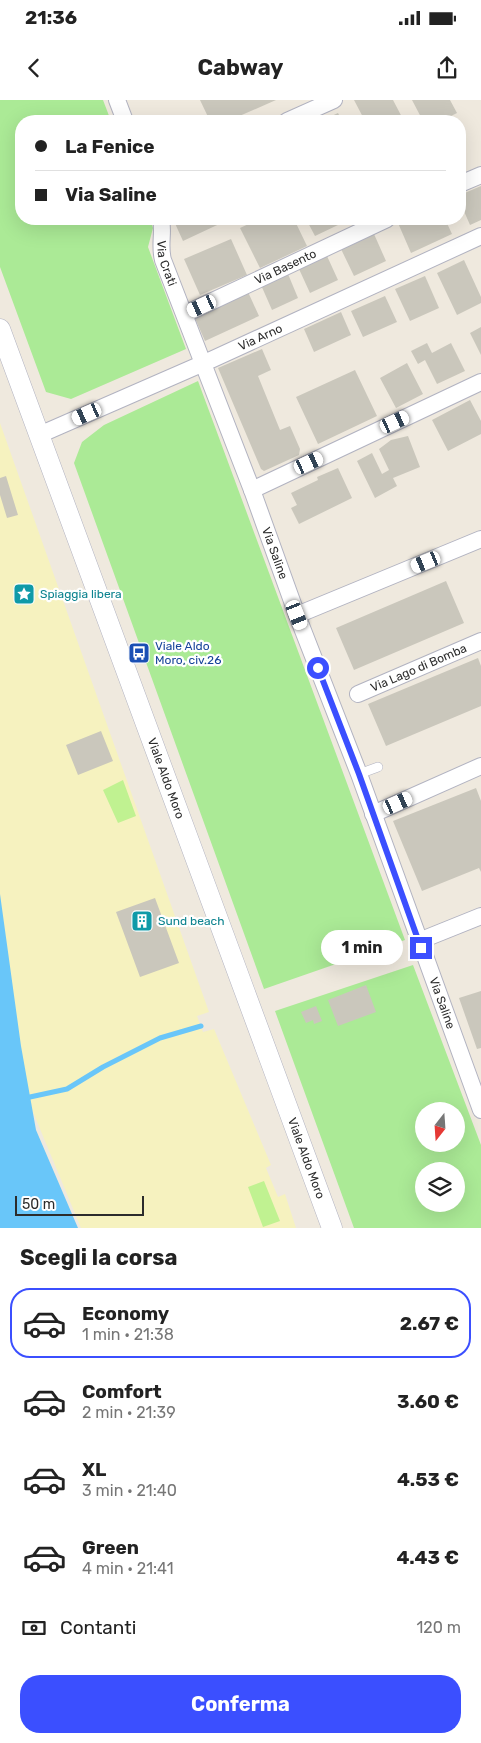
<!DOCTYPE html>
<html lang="it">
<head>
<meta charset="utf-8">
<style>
  :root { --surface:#fff; --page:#f6f6f6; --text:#222; --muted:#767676; --line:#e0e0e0; --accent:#3b4fff }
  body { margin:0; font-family:Rubik,sans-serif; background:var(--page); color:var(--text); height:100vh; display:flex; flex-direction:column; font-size:19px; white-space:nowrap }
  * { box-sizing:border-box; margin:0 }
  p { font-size:16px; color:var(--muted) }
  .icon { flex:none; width:28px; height:28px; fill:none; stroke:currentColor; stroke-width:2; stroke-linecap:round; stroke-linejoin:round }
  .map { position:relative; height:1128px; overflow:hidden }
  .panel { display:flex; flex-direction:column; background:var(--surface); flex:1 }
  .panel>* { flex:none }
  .banner { position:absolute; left:15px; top:15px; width:451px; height:110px; border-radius:20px; box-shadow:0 5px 20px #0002; display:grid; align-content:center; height:110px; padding:0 20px; background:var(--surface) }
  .needle { width:32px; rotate:197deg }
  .tools { position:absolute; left:415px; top:1002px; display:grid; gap:10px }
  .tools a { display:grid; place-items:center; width:50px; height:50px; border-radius:50%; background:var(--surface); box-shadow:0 5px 20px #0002; font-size:25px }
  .scale { position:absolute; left:15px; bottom:12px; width:129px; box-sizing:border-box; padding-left:5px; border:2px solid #2c2c2c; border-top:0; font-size:14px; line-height:18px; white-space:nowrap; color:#2c2c2c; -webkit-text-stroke:4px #fff; paint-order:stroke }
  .end { position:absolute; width:22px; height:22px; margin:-11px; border:6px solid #3b4fff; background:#fff; box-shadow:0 0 0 2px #fff }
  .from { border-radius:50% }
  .bubble { position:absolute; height:35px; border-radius:18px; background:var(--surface); box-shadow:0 5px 20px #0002; font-size:16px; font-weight:700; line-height:35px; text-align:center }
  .car { position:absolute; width:15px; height:30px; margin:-15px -8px; border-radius:6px; box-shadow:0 0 4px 1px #0007; background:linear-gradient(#fff 24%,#345 0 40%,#fff 0 76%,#345 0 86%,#fff 0) }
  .banner b { display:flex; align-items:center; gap:18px; height:48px; font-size:19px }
  .banner b+b { border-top:1px solid var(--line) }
  .banner i { width:12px; height:12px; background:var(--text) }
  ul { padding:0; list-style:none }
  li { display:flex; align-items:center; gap:15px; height:70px; margin:0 10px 8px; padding:0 10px; border:2px solid transparent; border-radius:20px }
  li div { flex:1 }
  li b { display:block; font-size:19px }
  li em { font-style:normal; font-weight:700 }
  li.current { border-color:var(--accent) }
  li>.icon { width:45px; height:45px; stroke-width:1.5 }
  h2 { padding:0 20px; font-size:22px; line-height:60px }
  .pay { display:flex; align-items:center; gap:12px; height:55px; padding:0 20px; font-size:19px }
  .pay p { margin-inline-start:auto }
  .action { display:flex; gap:10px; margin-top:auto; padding:10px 20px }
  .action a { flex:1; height:58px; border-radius:20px; background:var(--accent); color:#fff; font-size:20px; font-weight:700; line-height:58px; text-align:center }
  .status { display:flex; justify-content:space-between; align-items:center; height:35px; padding:0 25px; background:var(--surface); direction:ltr }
  .status svg { height:14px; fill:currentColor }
  header { display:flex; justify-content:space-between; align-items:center; height:65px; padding:0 20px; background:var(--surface); font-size:22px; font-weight:700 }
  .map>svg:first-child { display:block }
  .green { fill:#abea96; fill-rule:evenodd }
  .sand { fill:#f6f2bf }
  .pitch { fill:#c0f291 }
  .water { fill:#69c6f9 }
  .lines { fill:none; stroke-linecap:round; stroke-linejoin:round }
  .stream { stroke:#69c6f9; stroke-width:5 }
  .building { fill:#cac7bc }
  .service-casing { stroke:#b2b3c1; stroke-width:10 }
  .minor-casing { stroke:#b2b3c1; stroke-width:18 }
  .tertiary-casing { stroke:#b2b3c1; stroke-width:21 }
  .service { stroke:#fff; stroke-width:9 }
  .minor { stroke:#fff; stroke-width:16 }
  .tertiary { stroke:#fff; stroke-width:20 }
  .route { stroke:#3b4fff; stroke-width:6 }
  .labels { text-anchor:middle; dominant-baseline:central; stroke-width:4.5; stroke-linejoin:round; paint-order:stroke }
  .street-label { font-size:12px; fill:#2c2c2c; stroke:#fff }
  .culture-label { font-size:12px; fill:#0d838f; stroke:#fff; text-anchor:start }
  .transit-label { font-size:12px; fill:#164399; stroke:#fff; text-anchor:start }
</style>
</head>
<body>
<div class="status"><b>21:36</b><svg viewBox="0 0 49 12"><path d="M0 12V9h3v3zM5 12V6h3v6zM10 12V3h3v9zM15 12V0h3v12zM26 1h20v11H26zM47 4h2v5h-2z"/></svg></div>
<header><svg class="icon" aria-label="back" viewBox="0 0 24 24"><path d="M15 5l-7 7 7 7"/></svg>Cabway<svg class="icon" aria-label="share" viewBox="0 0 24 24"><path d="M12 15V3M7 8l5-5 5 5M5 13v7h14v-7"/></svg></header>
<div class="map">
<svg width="481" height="1128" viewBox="0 0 481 1128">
  <rect width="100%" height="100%" fill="#efe9de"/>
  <path class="green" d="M0 0H103L111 21H21V119H150L153 128 148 147 186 249 71 299 46 292 0 167Z
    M198 281 405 840 264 889 74 363 82 342 104 325Z
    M413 865 481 1045V1128H354L275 911ZM424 1011H456V1044H424ZM424 1071H456V1104H424Z"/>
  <path class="sand" d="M0 323 209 912 197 916 203 932 214 929 271 1065 266 1068 278 1097 285 1094 296 1128H81L21 983 0 815Z"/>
  <path class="pitch" d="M123 680 136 716 118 723 103 690Z
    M264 1081 280 1121 263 1127 248 1087Z"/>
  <path class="water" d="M0 794 21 946 36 1030 78 1128H0Z"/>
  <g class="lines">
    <path class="stream" d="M30 997 67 989 103 967 160 938 201 926"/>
  </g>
  <path class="building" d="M200 0H276L228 21H210Z
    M354 0H393L404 21H365Z
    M412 0H450L457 13 441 21H423Z
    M338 13 342 21H321Z
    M481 86V120L470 125 460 102V95Z
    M173 119H230L183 141Z
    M259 119H294L307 146 260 168 240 128Z
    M306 119H335L338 125 315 136Z
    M408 119H445L452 134 411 153 398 123Z
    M374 134 386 161 354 176 341 149Z
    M231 139 247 175 200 195 184 159Z
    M327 156 338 180 310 193 299 169Z
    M464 160 481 197V203L457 215 437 173Z
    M288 174 298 198 272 210 261 185Z
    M425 176 439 208 410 221 395 189Z
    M248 192 259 216 205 241 194 216Z
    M385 196 397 222 363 237 351 211Z
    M341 212 351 235 314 252 304 229Z
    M481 227V255L470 233Z
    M427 243 432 253 451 243 465 271 437 284 425 260 418 264 411 251Z
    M262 249 271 270 258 276 280 330 290 326 300 349 299 355 264 371 261 369 218 268Z
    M407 263 423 294 396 308 380 278Z
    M355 270 377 316 318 344 296 297Z
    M470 300 481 321V334L448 351 432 320Z
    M408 336 420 367 393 378 397 386 375 398 357 361 372 353 382 374 389 370 379 349 391 340Z
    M338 368 352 398 299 424 291 408 297 405 291 393 318 380 317 377Z
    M6 376 18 415 7 418 0 395V378Z
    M446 481 464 523 354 570 336 528Z
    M478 558 481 566V606L386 646 368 604Z
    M101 631 113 661 78 675 66 645Z
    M476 688 481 701V772L479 768 422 791 393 721Z
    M155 798 179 863 140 877 116 812Z
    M366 885 376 912 338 926 328 900Z
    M481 891V948L477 949 459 898Z
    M316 906 322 921 314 924 313 920 306 923 301 912Z"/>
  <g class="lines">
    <g class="service-casing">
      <path id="service" d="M359 674 378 667"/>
    </g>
    <g class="minor-casing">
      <g id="minor">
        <path d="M117 0 125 21"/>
        <path d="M287 21 334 0"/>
        <path d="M460 84 481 75"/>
        <path id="s1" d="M161 119C164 133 159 145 163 160L252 390 297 515 359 674 481 1010"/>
        <path id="s2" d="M185 214 387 119"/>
        <path id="s3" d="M39 335 213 259 481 136"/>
        <path d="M252 390 481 282"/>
        <path d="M297 515 481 439"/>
        <path id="s4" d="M358 594 481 541"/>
        <path d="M373 714 481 666"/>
        <path d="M419 841 481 816"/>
      </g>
    </g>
    <g class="tertiary-casing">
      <g id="tertiary">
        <path id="s5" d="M0 229 332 1128"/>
      </g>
    </g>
    <use href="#service" class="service"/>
    <use href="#minor" class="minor"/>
    <use href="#tertiary" class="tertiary"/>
  </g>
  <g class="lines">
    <path class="route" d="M318 568 359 674 421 848"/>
  </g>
  <defs>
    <g id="sight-square" transform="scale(1.125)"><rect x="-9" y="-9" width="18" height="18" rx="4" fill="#0f9aa8" stroke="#fff"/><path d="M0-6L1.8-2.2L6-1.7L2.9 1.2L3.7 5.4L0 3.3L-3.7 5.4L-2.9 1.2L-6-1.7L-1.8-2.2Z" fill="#fff"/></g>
    <g id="bus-square" transform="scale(1.125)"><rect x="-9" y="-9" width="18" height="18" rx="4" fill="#1a4fb4" stroke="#fff"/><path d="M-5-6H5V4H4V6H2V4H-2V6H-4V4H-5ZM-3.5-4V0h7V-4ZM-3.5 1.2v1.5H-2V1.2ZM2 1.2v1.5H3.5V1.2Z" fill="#fff"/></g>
    <g id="building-square" transform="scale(1.125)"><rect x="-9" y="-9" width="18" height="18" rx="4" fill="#0f9aa8" stroke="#fff"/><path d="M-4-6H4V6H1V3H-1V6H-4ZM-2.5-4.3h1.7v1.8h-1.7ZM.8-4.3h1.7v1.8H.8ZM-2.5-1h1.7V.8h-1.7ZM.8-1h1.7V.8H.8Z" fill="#fff"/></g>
  </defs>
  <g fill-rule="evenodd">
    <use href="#sight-square" x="24" y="494"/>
    <use href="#bus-square" x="139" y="553"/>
    <use href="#building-square" x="142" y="821"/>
  </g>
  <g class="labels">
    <g class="street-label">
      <text stroke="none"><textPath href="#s1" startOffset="45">Via Crati</textPath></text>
      <text stroke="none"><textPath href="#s2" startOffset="111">Via Basento</textPath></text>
      <text stroke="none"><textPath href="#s3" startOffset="242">Via Arno</textPath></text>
      <text stroke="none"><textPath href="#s1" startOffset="355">Via Saline</textPath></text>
      <text stroke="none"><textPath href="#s4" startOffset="66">Via Lago di Bomba</textPath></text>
      <text stroke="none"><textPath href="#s5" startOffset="479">Viale Aldo Moro</textPath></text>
      <text stroke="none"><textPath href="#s1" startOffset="835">Via Saline</textPath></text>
      <text stroke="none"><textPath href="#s5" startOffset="884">Viale Aldo Moro</textPath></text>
    </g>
    <g class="culture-label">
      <text x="40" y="494">Spiaggia libera</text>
      <text x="158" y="821">Sund beach</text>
    </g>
    <g class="transit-label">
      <text x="155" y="546">Viale Aldo<tspan x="155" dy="14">Moro, civ.26</tspan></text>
    </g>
  </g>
</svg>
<div class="tools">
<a><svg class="needle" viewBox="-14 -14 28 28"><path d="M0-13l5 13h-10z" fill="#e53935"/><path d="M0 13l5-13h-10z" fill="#767676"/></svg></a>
<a><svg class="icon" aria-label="layers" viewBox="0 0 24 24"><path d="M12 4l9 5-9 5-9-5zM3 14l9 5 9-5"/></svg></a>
</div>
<div class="scale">50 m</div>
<i class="end from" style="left:318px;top:568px"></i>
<i class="end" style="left:421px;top:848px"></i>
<div class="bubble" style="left:321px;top:830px;width:82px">1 min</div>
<i class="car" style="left:202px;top:206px;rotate:245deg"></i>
<i class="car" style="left:87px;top:314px;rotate:246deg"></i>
<i class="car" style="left:395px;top:322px;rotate:65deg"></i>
<i class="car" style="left:309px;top:363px;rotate:65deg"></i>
<i class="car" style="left:426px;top:462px;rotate:248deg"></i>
<i class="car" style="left:297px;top:515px;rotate:158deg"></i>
<i class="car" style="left:398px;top:703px;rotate:66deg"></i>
<div class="banner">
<b><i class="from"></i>La Fenice</b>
<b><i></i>Via Saline</b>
</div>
</div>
<section class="panel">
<h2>Scegli la corsa</h2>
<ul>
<li class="current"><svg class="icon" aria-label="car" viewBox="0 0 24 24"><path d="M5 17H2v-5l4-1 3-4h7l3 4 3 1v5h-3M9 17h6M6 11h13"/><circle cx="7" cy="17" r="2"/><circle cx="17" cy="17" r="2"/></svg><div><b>Economy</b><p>1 min · 21:38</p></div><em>2.67 €</em></li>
<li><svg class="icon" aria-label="car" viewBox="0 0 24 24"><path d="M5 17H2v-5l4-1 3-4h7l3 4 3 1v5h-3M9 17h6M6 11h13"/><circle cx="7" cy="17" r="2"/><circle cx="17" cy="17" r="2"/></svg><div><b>Comfort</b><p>2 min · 21:39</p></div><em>3.60 €</em></li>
<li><svg class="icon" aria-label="car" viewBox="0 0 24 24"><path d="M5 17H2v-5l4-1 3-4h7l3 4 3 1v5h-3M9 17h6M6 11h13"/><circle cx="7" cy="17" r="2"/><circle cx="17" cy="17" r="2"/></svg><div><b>XL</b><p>3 min · 21:40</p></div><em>4.53 €</em></li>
<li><svg class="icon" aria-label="car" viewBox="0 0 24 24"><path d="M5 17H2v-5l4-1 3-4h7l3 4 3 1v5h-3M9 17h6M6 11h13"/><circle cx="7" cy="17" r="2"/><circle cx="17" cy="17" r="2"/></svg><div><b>Green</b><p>4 min · 21:41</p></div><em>4.43 €</em></li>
</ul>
<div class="pay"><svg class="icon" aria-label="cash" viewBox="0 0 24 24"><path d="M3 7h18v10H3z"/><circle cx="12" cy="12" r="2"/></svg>Contanti<p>120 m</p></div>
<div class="action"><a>Conferma</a></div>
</section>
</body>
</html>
